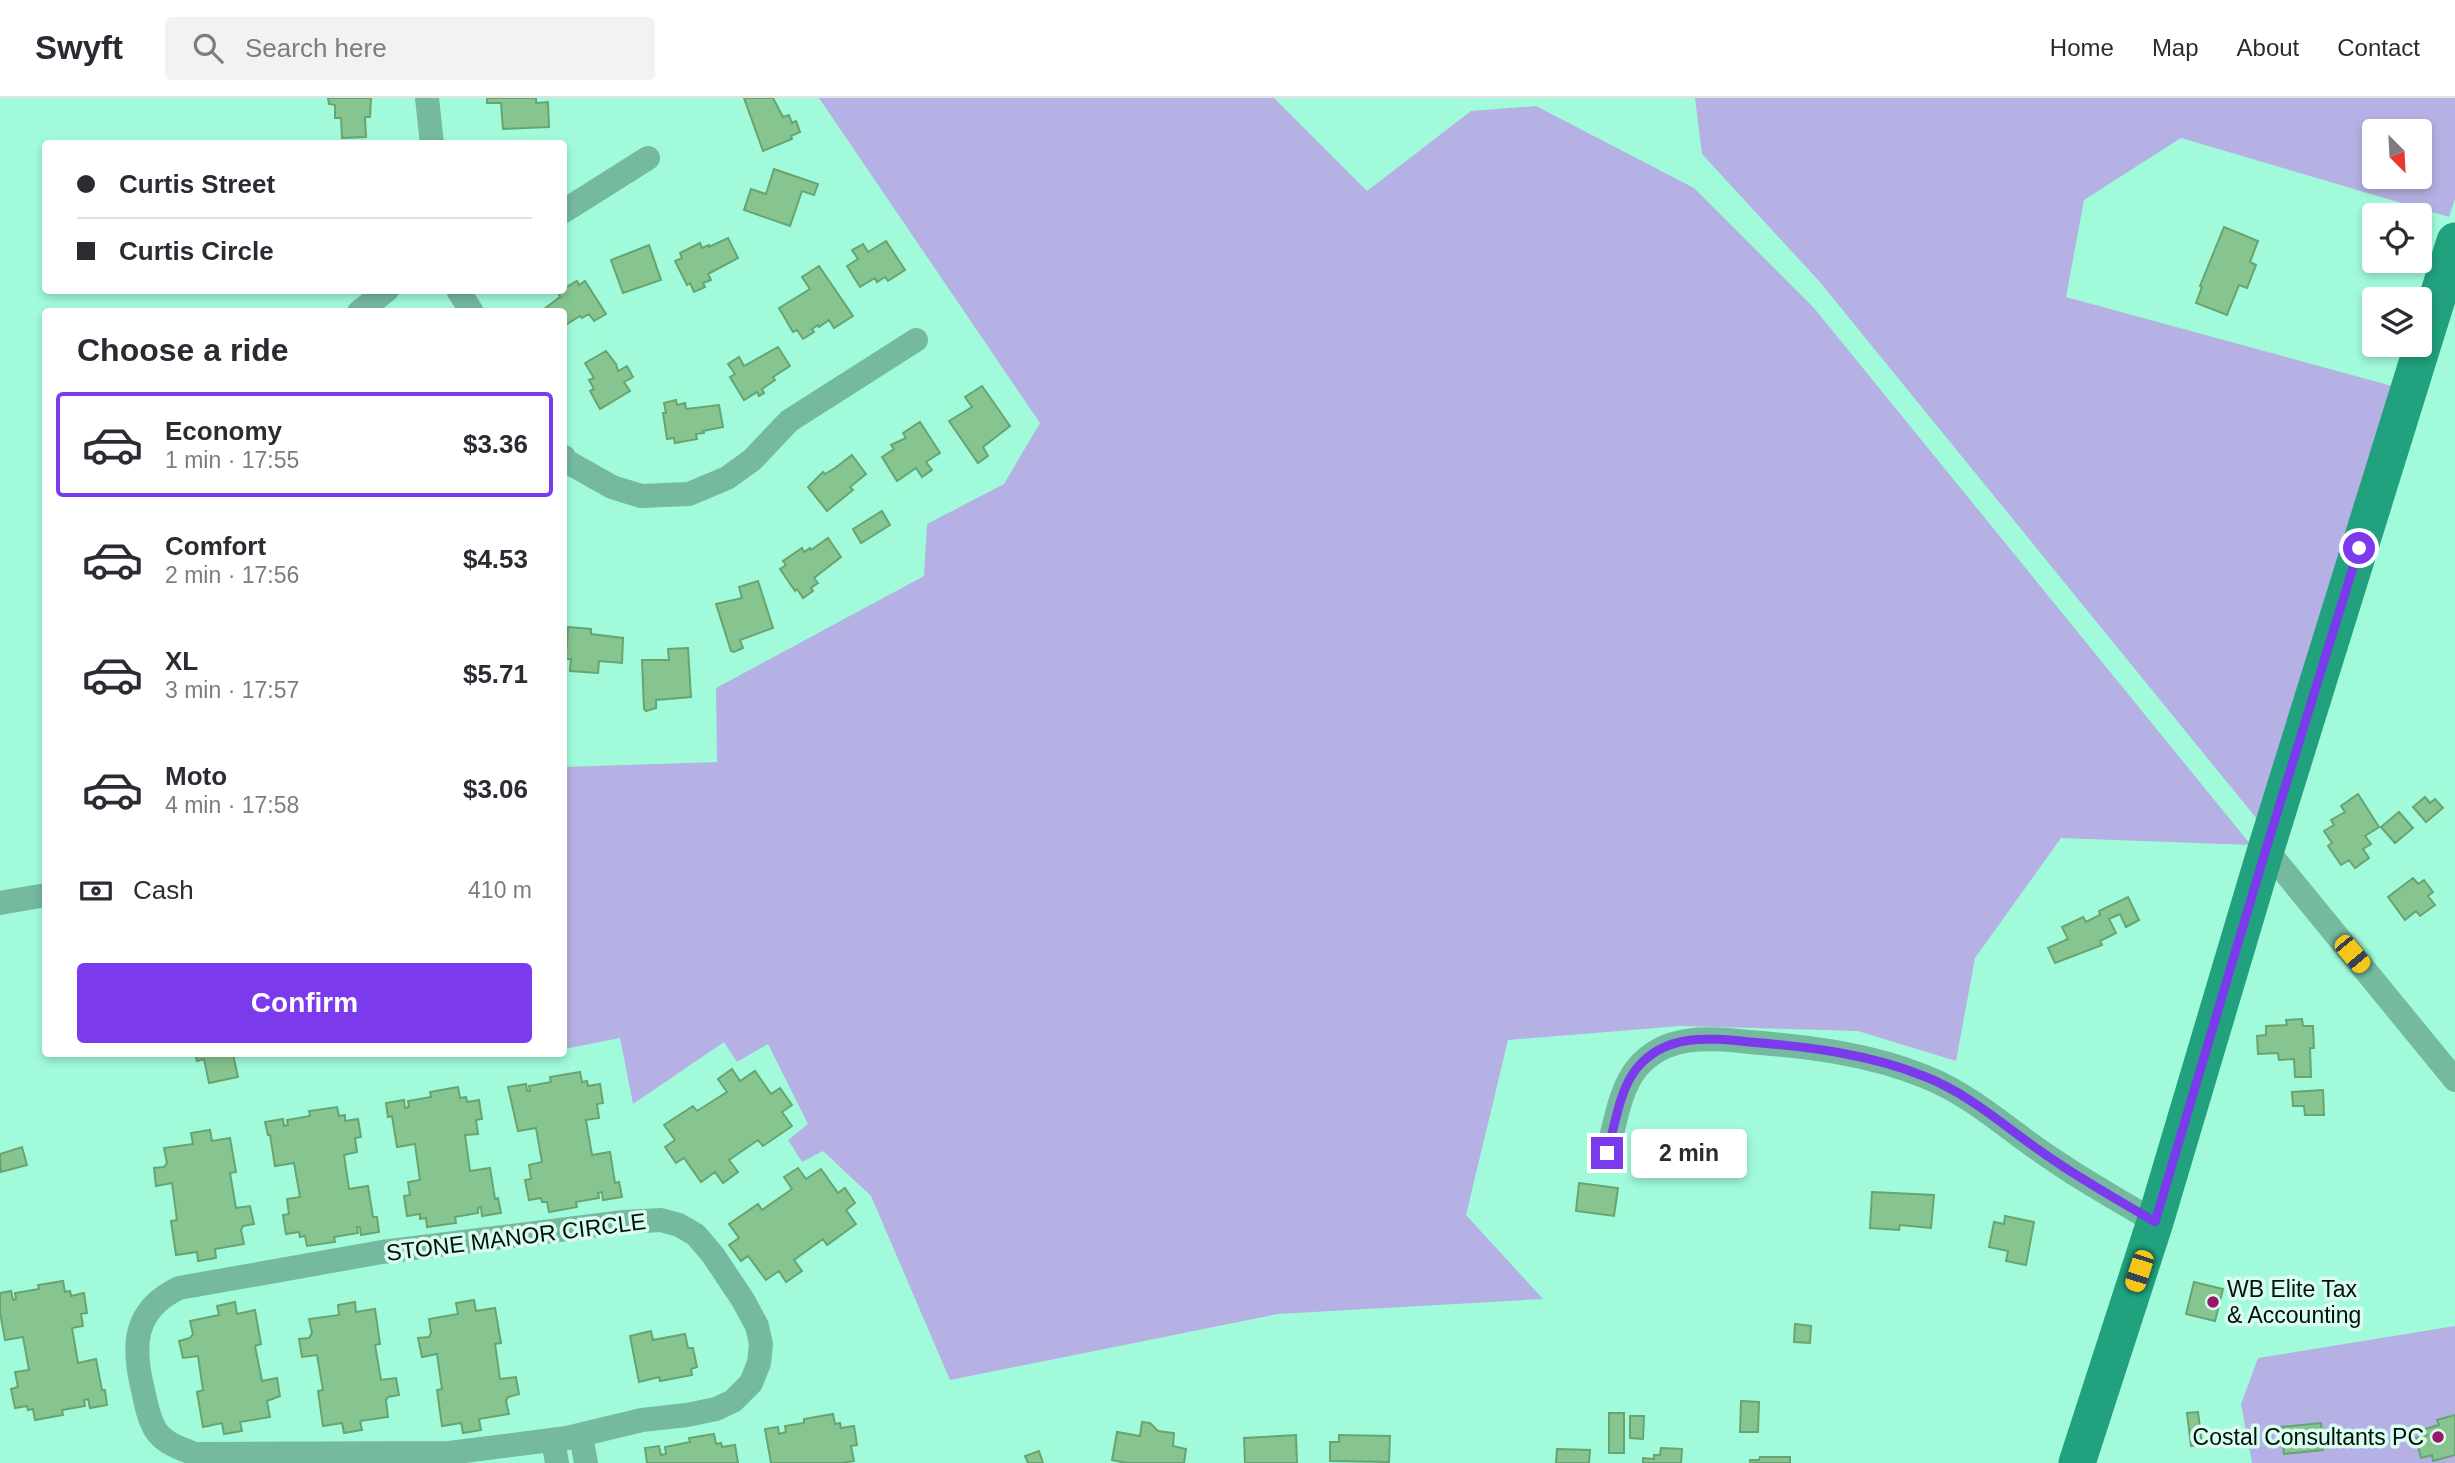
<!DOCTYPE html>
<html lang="en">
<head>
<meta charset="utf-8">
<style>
  :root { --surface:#fff; --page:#f2f2f3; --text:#2b2b33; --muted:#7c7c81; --line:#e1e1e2; --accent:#7c3aed }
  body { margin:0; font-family:Helvetica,sans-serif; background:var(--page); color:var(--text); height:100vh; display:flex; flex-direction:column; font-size:26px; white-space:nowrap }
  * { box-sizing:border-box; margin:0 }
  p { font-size:23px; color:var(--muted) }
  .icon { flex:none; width:38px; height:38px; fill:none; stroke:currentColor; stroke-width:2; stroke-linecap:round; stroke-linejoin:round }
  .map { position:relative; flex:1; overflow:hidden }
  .sheet { position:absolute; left:42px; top:210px; width:525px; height:749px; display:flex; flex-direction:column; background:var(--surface); border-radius:7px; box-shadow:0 4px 10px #0003 }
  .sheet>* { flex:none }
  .hud { position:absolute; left:42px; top:42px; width:525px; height:154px; border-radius:7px; box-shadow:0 4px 10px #0003; display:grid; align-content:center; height:154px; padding:0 35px; background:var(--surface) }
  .needle { width:46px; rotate:156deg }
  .fabs { position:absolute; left:2362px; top:21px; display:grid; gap:14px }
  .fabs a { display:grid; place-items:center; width:70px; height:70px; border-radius:7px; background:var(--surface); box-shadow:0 4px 10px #0003; font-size:35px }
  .end { position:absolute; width:32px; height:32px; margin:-16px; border:9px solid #7c3aed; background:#fff; box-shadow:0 0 0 4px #fff }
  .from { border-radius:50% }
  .bubble { position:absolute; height:49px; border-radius:7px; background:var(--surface); box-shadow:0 4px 10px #0003; font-size:23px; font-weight:700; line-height:49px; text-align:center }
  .car { position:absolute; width:21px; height:42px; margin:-21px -10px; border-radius:9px; box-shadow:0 0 5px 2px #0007; background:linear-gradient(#f5c518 24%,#345 0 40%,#f5c518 0 76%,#345 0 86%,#f5c518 0) }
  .hud b { display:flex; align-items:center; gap:24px; height:66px; font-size:26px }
  .hud b+b { border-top:2px solid var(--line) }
  .hud i { width:18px; height:18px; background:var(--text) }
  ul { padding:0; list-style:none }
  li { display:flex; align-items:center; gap:21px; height:105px; margin:0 14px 10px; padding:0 21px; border:4px solid transparent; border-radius:7px }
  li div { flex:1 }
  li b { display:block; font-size:26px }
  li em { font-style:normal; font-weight:700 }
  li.active { border-color:var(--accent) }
  li>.icon { width:63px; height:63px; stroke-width:1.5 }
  h2 { padding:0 35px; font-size:32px; line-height:84px }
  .pay { display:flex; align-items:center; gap:18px; height:77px; padding:0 35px; font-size:26px }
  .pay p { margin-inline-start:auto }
  .button { display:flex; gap:14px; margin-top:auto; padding:14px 35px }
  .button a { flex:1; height:80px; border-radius:7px; background:var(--accent); color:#fff; font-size:28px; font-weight:700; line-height:80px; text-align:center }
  header { display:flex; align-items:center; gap:42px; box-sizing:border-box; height:98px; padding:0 35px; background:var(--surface); border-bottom:2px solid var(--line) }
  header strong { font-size:33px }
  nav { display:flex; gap:38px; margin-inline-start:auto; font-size:24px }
  .search { width:490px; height:63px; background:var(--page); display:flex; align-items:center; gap:18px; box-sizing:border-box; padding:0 24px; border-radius:7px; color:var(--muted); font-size:26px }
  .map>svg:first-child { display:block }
  .green { fill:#b5b1e4; fill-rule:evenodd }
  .building { fill:#87c590; stroke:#67a471; stroke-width:2 }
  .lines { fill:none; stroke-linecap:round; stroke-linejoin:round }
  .street { stroke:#75b99f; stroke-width:24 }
  .secondary { stroke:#21a17d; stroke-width:37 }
  .route { stroke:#7c3aed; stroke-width:9 }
  .poi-dot { fill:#9a1669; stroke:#dafcee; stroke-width:2.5 }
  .labels { text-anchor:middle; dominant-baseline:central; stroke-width:7; stroke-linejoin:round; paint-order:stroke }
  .street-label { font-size:23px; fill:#00130a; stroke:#dafcee }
  .poi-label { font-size:23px; fill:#00130a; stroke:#dafcee; text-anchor:start }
</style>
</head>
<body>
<header>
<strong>Swyft</strong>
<div class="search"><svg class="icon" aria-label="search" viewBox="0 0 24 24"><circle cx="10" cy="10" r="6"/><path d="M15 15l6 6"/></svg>Search here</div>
<nav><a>Home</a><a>Map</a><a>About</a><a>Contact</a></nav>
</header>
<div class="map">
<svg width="2455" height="1365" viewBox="0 0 2455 1365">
  <rect width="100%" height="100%" fill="#a1fbda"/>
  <path class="green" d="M819 0H1274L1367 93 1471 13 1536 8 1694 90 1814 210 2251 747 2061 740 1975 860 1956 963 1858 933 1680 928 1508 942 1466 1117 1543 1201 1278 1216 950 1282 871 1098 823 1053 802 1064 788 1042 808 1026 768 946 737 964 724 944 633 1006 620 940 564 951V669L717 664 716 590 924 478 927 426 1004 386 1040 325Z
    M1695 0H2455V101L2449 119 2181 40 2084 102 2066 199 2392 288 2257 721 1819 183 1702 56ZM2375 33H2420V79H2375Z
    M2455 1228V1365H2252L2241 1306 2258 1260Z"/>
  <path class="building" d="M328 0H371L370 19H365L366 39 342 40 341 20H335V7L329 6Z
    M487 0H536V5L548 4 549 29 503 31 501 5H487Z
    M744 0H773L783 19 789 17 792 25 796 23 800 34 791 38 792 41 763 53Z
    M774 71 818 86 814 97 802 93 790 128 744 112 751 91 766 96Z
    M2224 129 2258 143 2250 164 2256 167 2247 190 2239 187 2227 217 2196 205 2202 189 2200 188Z
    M728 140 738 160 708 176 711 182 703 185 705 189 694 194 690 185 687 187 675 163 682 160 680 155 700 145 702 150 709 147V149Z
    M886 143 905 172 888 183 885 179 877 184 875 180 860 189 847 168 858 161 852 152 863 146 868 154Z
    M649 147 661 182 623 195 611 162Z
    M819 168 853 218 834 230 829 222 819 229 818 227 812 231 814 234 803 241 797 232 793 234 779 210 810 191 802 179Z
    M577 183 579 187 585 183 606 216 594 223 589 216 582 220 580 218 564 228V214H540L560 199 558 194Z
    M778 249 790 268 773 279 775 282 762 291 764 295 759 298 757 294 744 302 730 279 735 276 728 266 739 259 744 268Z
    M606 253 616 266 618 273 627 268 633 279 624 284 630 293 600 311 590 293 594 291 589 282 594 280 585 265Z
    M982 288 1010 328 983 349 988 358 978 365 949 323 972 309 965 299Z
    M676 302 677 307 685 305 686 311 719 307 723 329 703 333 704 335 696 336 697 341 675 345 674 340 667 341 663 315H666L664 305Z
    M920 324 940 355 926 364 932 372 922 379 916 370 897 383 882 359 894 351 891 347 906 340 903 335Z
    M852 357 866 376 850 389 853 392 827 413 808 389 823 374 825 376 835 370Z
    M882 413 890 427 861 445 853 431Z
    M828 440 841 459 814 480 818 485 811 490 813 493 803 500 797 491 795 493 780 471 786 467 783 463 802 450 804 454 810 450 811 452Z
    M758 483 773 530 740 542 743 550 734 554 731 553 716 506 742 500 739 489Z
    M568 529 591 531V536L623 540 622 565 599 563 598 575 570 573 571 561H566Z
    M688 550 691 599 656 602V610L646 613 644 611 642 562H669L668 551Z
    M2358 696 2379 729 2365 738 2371 746 2363 751 2369 760 2355 770 2349 762 2341 767 2328 748 2332 745 2324 733 2334 727 2331 722 2345 714 2341 708Z
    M2425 699 2430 705 2435 701 2443 710 2426 724 2413 709Z
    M2399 714 2413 730 2395 745 2381 729Z
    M2413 780 2418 786 2424 782 2433 794 2428 798 2435 807 2420 818 2416 813 2405 822 2388 799Z
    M2128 799 2139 822 2126 829 2120 816 2109 821 2116 835 2100 843 2102 847 2055 865 2048 850 2068 841 2062 829 2083 819 2086 824 2100 817 2099 813Z
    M2302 921 2303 928H2313L2314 950H2310L2311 979H2295L2294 961 2279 962 2278 955 2258 956 2257 938 2266 937V928L2287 927 2286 922Z
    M195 956H233L238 979 209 985 204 961 197 963Z
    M732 971 740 983 755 973 771 996 780 990 792 1007 782 1014 792 1028 763 1048 758 1042 729 1062 738 1074 723 1085 715 1074 701 1084 684 1060 676 1065 665 1049 675 1042 664 1027 693 1008 697 1013 727 994 718 981Z
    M580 974 582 984 587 983 588 988 600 986 603 1005 597 1006 599 1020 586 1022 592 1057 610 1054 615 1085 619 1084 622 1099 603 1102 602 1094 598 1095 599 1100 576 1104 577 1109 549 1114 547 1104H542L541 1100 529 1102 525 1082 531 1081 529 1067 542 1064 536 1030 518 1033 508 989 526 986 527 993H530L529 988 551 984 550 979Z
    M458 989 460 1000 466 999 467 1004 479 1002 482 1021 476 1022 478 1036 465 1037 470 1073 490 1070 495 1101 498 1100 501 1115 482 1118 481 1109 478 1110V1115L455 1119 456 1125 427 1129 426 1120 420 1121V1116L407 1118 404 1098 410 1097 408 1084 420 1082 415 1046 397 1049 392 1018 388 1019 386 1005 404 1002 405 1010 409 1009 408 1003 431 999 430 994Z
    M2323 992 2324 1017H2305L2304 1008H2293L2292 994Z
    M337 1009 339 1018 345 1017V1023L358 1021 361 1039 355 1040 357 1054 344 1057 349 1091 368 1088 373 1119H377L379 1134 361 1137 360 1129H357L358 1135 334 1139 335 1144 307 1148 305 1138 300 1139 299 1134 286 1136 283 1117 289 1116 287 1101 300 1099 294 1065 275 1068 270 1037H268L265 1024 283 1021 284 1028 288 1027 287 1022 310 1018 309 1013Z
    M210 1032 212 1043 230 1040 236 1074 230 1075 236 1110 250 1108 254 1126 243 1128 241 1132 244 1146 215 1151 216 1160 198 1163 197 1154 176 1157 171 1123 177 1122 172 1085 156 1088 154 1070 164 1069 167 1065 164 1050 193 1046 191 1035Z
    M22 1049 27 1067 1 1074 0 1056Z
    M798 1070 806 1081 821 1071 838 1095 845 1090 855 1105 846 1112 856 1126 827 1147 823 1141 794 1162 802 1173 786 1184 779 1173 766 1182 748 1158 741 1163 729 1147 739 1140 729 1126 758 1106 762 1112 792 1091 784 1079Z
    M1579 1085 1618 1090 1614 1118 1576 1113Z
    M1872 1094 1934 1097 1931 1130 1900 1127 1899 1132 1870 1130Z
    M2005 1118 2034 1124 2026 1167 2006 1163 2008 1153 1989 1149 1994 1124 2004 1126Z
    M63 1183 65 1194 70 1193 71 1198 84 1195 87 1215 81 1216 83 1228 72 1230 78 1265 96 1261 102 1292H105L107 1307 90 1310 88 1301 84 1302 85 1308 62 1312 63 1317 35 1322 33 1311 28 1312 27 1308 15 1310 11 1291 18 1289 15 1274 29 1272 23 1239 5 1242 0 1214V1195L11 1193 13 1202 16 1201 15 1195 39 1191 38 1187Z
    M2194 1184 2223 1191 2215 1223 2186 1216Z
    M474 1202 476 1213 495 1210 501 1245 495 1246 500 1281 516 1279 519 1296 508 1299 506 1303 509 1316 479 1321 481 1332 463 1335 461 1325 442 1328 437 1292 442 1291 437 1256 422 1259 418 1240 429 1239 431 1235 429 1221 458 1216 456 1205Z
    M235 1204 237 1216 255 1212 261 1246 255 1248 262 1283 277 1280 280 1298 267 1303 270 1319 240 1324 242 1333 224 1336 222 1325 203 1329 197 1294 203 1292 198 1258 183 1260 179 1243 190 1240 193 1236 190 1223 219 1217 217 1208Z
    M355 1204 356 1214 375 1211 380 1246 375 1247 381 1282 396 1280 399 1297 388 1299 386 1302 388 1319 360 1323 362 1332 344 1335 342 1325 323 1328 318 1293 323 1292 317 1257 302 1259 299 1241 309 1240 312 1235 309 1221 339 1217 338 1207Z
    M1795 1226 1811 1228 1810 1245 1794 1244Z
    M651 1233 653 1242 685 1236 688 1250H693L697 1269 691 1271 692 1277 660 1283 659 1279 639 1284 630 1238Z
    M1741 1303 1759 1304 1758 1334H1740Z
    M2198 1314 2202 1347 2191 1348 2187 1315Z
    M1609 1315H1624V1355H1609Z
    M833 1316 835 1326 840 1325 841 1330 854 1328 857 1347 851 1348 854 1363 842 1365H771L765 1331 778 1329 779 1336 786 1334 785 1328 804 1325V1321Z
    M2455 1317V1357L2433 1363 2432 1357 2421 1360 2416 1340 2427 1337 2425 1331 2439 1327 2437 1322Z
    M1630 1318H1644L1643 1341 1630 1340Z
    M1142 1324 1150 1325 1158 1333 1174 1335 1173 1348 1186 1351 1184 1365H1126L1112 1362 1117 1334 1140 1338Z
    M2321 1325 2323 1352 2284 1356 2281 1329Z
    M714 1336 716 1346 721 1345 722 1349 735 1347 738 1365H647L645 1350 659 1348 661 1357 666 1356 665 1349 690 1344 689 1340Z
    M1296 1337 1297 1365H1245L1244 1340Z
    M1339 1337 1390 1338 1389 1364 1330 1363V1344H1339Z
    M1661 1350 1682 1351 1681 1365H1643V1360L1654 1361V1357H1660Z
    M1557 1351 1590 1352 1589 1365H1556Z
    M1039 1353 1043 1365H1028L1025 1358Z
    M1760 1359H1790V1365H1750V1362H1759Z"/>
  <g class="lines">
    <path class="street" d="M427 0 432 46
      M564 113 648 60
      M458 192 472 214
      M359 214 387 192
      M564 359 566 363 612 389 641 398 689 396 727 380 752 362 789 323 916 242
      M2266 751 2455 982
      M0 805 46 797
      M1607 1055C1615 1028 1619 992 1637 970 1666 935 1709 940 1750 944 1811 949 1870 956 1926 979 1974 998 2013 1036 2055 1063 2087 1085 2122 1104 2155 1124
      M661 1122 679 1127 696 1137 713 1157 743 1202 757 1228 761 1246 759 1265 751 1285 733 1303 716 1311 687 1317 642 1322 567 1340 449 1355 195 1356C181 1351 166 1346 157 1334 149 1323 146 1306 143 1292 132 1248 133 1212 179 1190L382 1154 624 1124Z
      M581 1337 586 1365
      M553 1342 557 1365"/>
    <path class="secondary" d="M2077 1365 2155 1124 2266 751 2455 143"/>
  </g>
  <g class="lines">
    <path class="route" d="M1607 1055C1615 1028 1619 992 1637 970 1666 935 1709 940 1750 944 1810 949 1870 956 1926 979 1974 998 2013 1036 2055 1063 2087 1085 2122 1104 2155 1124L2266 751 2359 450"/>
  </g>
  <g class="poi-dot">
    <circle cx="2213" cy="1204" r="7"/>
    <circle cx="2438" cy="1339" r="7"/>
  </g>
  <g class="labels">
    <g class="street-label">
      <text transform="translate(516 1139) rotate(-7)">STONE MANOR CIRCLE</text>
    </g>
    <g class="poi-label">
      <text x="2227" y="1191">WB Elite Tax<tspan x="2227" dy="26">&amp; Accounting</tspan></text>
      <text x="2424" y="1339" text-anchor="end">Costal Consultants PC</text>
    </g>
  </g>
</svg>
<div class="fabs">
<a><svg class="needle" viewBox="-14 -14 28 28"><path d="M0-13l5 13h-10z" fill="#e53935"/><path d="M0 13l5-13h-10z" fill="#7c7c81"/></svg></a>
<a><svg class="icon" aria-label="locate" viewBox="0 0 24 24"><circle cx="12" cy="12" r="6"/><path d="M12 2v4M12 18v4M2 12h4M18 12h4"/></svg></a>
<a><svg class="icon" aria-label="layers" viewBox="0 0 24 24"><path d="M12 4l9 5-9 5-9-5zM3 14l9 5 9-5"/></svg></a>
</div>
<i class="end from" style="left:2359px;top:450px"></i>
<i class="end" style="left:1607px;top:1055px"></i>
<div class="bubble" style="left:1631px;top:1031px;width:116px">2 min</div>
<i class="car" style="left:2352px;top:856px;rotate:140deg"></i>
<i class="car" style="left:2139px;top:1173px;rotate:198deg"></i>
<div class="hud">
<b><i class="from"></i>Curtis Street</b>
<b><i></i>Curtis Circle</b>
</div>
<section class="sheet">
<h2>Choose a ride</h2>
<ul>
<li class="active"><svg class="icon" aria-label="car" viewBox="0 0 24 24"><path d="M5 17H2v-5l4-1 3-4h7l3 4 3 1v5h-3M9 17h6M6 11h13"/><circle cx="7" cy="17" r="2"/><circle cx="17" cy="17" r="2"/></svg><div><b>Economy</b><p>1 min · 17:55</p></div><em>$3.36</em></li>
<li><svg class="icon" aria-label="car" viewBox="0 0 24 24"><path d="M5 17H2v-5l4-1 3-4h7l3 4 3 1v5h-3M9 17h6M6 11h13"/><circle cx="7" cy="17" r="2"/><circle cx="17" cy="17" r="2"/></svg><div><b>Comfort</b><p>2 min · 17:56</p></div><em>$4.53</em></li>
<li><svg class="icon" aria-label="car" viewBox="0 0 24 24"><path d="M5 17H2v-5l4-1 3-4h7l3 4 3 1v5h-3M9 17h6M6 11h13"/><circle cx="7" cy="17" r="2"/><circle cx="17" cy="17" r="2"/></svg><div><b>XL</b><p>3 min · 17:57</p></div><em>$5.71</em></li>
<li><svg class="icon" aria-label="car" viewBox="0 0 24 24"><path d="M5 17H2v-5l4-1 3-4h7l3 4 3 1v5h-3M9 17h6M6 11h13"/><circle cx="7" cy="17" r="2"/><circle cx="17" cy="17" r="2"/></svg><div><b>Moto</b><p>4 min · 17:58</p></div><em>$3.06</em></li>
</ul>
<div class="pay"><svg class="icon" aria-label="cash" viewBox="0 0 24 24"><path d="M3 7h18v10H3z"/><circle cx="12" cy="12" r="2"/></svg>Cash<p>410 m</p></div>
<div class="button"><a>Confirm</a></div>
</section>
</div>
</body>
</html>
